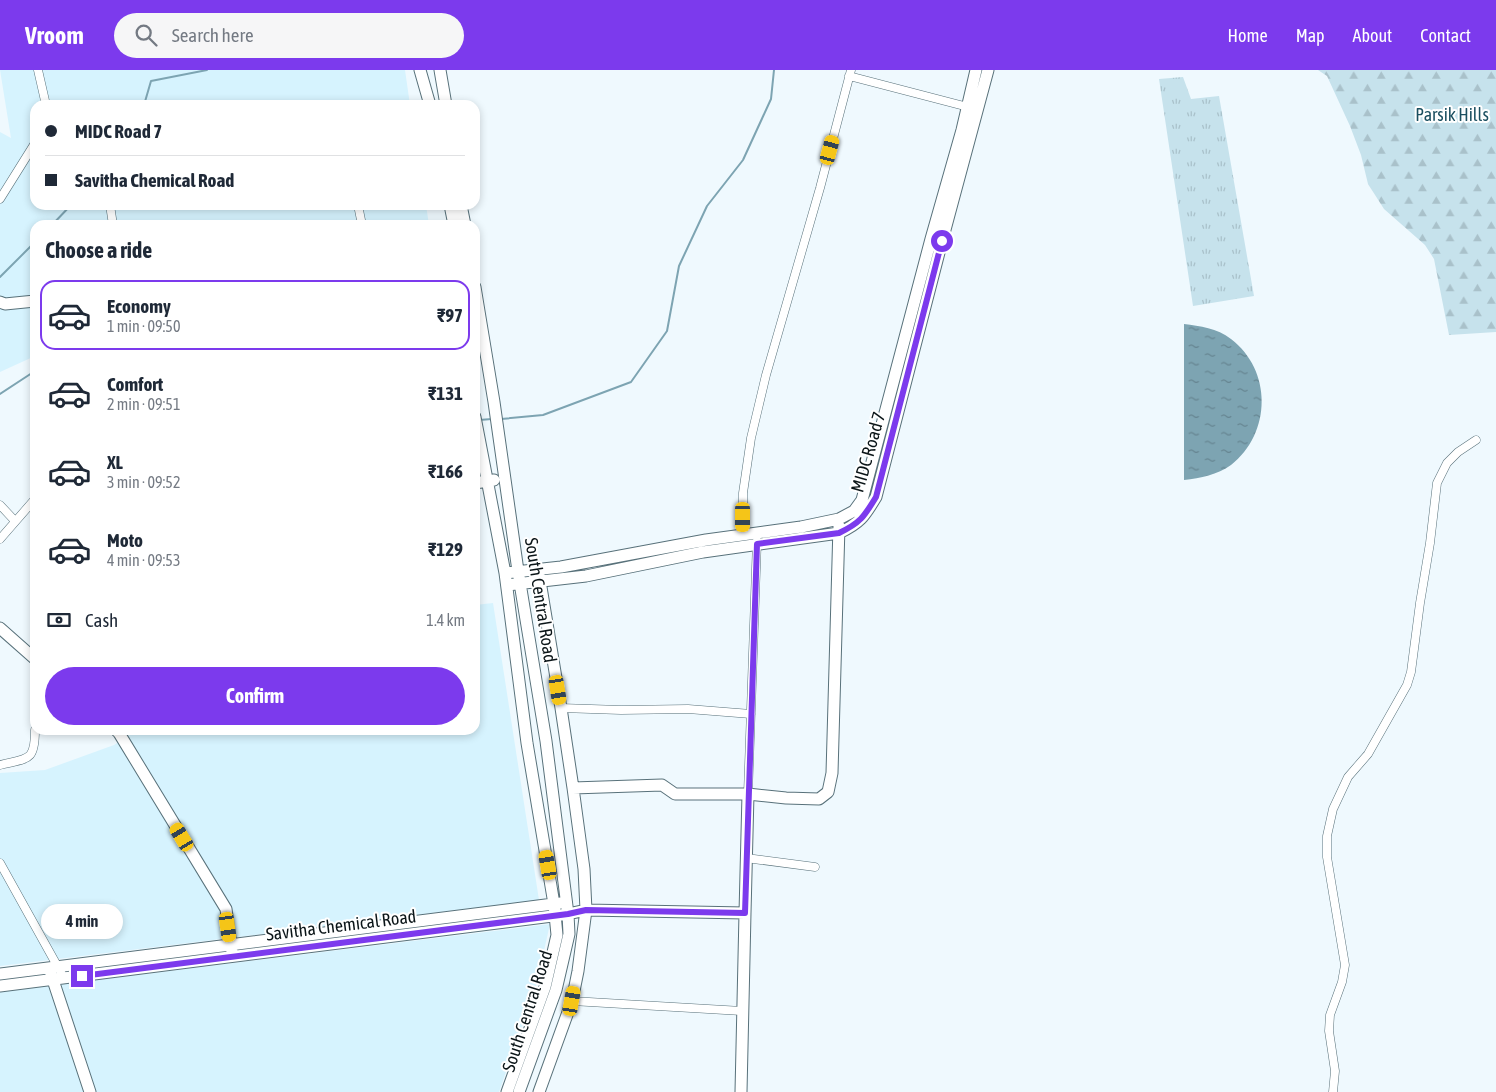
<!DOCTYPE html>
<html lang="en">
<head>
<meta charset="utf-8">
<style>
  :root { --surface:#fff; --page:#f6f6f7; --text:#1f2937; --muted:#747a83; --line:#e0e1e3; --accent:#7c3aed }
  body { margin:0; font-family:"Asap Condensed",sans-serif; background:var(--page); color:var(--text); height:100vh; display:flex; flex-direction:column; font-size:19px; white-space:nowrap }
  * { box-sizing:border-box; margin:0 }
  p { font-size:16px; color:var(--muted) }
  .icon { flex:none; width:28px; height:28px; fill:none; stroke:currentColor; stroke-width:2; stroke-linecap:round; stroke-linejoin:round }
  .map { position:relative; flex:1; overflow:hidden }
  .details { position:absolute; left:30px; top:150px; width:450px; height:515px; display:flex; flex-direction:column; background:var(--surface); border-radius:15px; box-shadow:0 2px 8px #0003 }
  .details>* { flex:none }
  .hud { position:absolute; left:30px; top:30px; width:450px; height:110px; border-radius:15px; box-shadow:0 2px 8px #0003; display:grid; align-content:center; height:110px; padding:0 15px; background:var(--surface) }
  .end { position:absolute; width:22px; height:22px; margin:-11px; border:6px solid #7c3aed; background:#fff; box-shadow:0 0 0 2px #fff }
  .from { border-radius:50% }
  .bubble { position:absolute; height:35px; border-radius:18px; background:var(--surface); box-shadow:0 2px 8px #0003; font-size:16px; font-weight:700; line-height:35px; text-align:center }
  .car { position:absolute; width:15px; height:30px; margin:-15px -8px; border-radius:6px; box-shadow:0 0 4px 1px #0007; background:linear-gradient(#f5c518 24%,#345 0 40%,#f5c518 0 76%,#345 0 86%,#f5c518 0) }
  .hud b { display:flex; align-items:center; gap:18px; height:48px; font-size:19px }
  .hud b+b { border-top:1px solid var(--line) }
  .hud i { width:12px; height:12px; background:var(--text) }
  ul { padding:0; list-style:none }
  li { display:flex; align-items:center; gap:15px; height:70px; margin:0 10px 8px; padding:0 5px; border:2px solid transparent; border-radius:15px }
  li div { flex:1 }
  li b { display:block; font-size:19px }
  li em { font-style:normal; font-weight:700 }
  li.selected { border-color:var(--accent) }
  li>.icon { width:45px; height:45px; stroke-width:1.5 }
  h2 { padding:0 15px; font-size:22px; line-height:60px }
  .pay { display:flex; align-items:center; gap:12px; height:55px; padding:0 15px; font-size:19px }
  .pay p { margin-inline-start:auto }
  .primary-button { display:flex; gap:10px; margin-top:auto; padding:10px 15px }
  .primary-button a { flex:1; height:58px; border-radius:30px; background:var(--accent); color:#fff; font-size:20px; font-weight:700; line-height:58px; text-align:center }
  header { display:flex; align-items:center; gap:30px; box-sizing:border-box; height:70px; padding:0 25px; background:var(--accent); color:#fff }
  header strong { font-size:24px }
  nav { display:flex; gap:28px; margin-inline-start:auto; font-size:18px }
  .search { width:350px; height:45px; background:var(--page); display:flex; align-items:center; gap:12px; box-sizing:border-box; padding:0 18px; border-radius:28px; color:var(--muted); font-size:19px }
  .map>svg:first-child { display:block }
  .built { fill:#d6f3fe }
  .grass { fill:url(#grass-tufts) }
  .forest { fill:url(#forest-firs) }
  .water { fill:url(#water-ripples) }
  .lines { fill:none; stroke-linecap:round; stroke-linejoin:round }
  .stream { stroke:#7da4b2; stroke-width:2 }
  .street-casing { stroke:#58717a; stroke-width:9 }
  .secondary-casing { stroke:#58717a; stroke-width:13 }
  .street { stroke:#fff; stroke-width:8 }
  .secondary { stroke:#fff; stroke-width:11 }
  .route { stroke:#7c3aed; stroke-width:6 }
  .labels { text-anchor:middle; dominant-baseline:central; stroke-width:4; stroke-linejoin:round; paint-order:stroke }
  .park-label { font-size:18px; fill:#1b4f60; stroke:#fff }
  .street-label { font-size:18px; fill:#0b1518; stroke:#fff }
</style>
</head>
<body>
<header>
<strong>Vroom</strong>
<div class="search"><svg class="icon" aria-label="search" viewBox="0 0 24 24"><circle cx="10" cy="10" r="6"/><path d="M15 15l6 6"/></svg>Search here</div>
<nav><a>Home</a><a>Map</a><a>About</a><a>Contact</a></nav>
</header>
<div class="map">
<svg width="1496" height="1022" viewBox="0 0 1496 1022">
  <defs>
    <pattern id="grass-tufts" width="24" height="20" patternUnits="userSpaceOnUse" patternTransform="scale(1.25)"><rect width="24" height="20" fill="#c6e2ec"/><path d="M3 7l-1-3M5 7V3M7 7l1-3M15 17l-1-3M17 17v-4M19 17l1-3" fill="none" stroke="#a9c1ca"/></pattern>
    <pattern id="forest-firs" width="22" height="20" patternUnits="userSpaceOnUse" patternTransform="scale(1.25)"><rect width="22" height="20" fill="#c6e2ec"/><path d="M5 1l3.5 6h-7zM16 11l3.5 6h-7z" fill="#a9c1ca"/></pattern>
    <pattern id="water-ripples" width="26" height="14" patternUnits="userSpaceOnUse" patternTransform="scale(1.25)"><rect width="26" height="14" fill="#7da4b2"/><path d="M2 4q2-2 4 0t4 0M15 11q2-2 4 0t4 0" fill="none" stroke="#658490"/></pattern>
  </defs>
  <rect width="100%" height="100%" fill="#eff9fe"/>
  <path class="built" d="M0 0H405L410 35H35V135H426L429 155H35V286L0 302V62L11 68Z
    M493 533 539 830 0 896V703L45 700 114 675 137 660H475V535Z
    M550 854 536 916 499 1022H0V922Z"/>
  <path class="grass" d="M1183 7 1191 29 1219 26 1254 226 1193 236 1159 9Z"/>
  <path class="forest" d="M1318 0H1496V262L1449 265 1434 189 1425 175 1384 139 1368 114 1361 85 1350 56 1327 6Z"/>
  <path class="water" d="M1184 254C1200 256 1217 258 1231 269 1272 300 1272 363 1231 395 1217 405 1201 408 1184 410Z"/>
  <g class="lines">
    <path class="stream" d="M144 35 151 11 207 0
      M52 155 71 135
      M0 207 35 172
      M0 324 35 301
      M501 349 543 345 631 312 667 261 679 196 707 136 743 90 771 29 774 0
      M479 350 492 349"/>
    <g class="street-casing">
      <path id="street" d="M38 0 46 35
        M849 6 968 37
        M0 129 35 73
        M110 135 113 155
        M358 135 362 155
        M0 435 15 451
        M743 466V423L751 368 766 305 820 118 851 0
        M0 469 35 429
        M561 638 621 640 688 639 751 644
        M0 695C28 688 35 692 35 660
        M748 724 757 471
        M746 788 815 797
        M0 793 64 908
        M572 931 742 941
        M1333 1022 1335 1001 1329 961 1330 945 1342 912 1345 895 1327 787V766L1333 739 1348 707 1368 684 1407 615 1411 602 1420 533 1430 473 1437 413 1447 393 1458 382 1476 370"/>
    </g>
    <g class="secondary-casing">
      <path id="secondary" d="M420 0 430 35
        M440 0 446 35
        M450 135 454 155
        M461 135 465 155
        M475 217 494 332 518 501 546 671 568 844 569 864 556 920 519 1022
        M0 232 5 234 35 231
        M475 347 505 503 527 673 554 834 557 865 545 917 507 1022
        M475 413 494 410
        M505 503 561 497 706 470 801 457 839 449 854 441 862 430 931 169 962 60 976 0
        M507 515 586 506 703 482 839 463C860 453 864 447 876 427L942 171 988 0
        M0 558 35 589
        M116 660 119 663 226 839 232 882
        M748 724 786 728 819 729 828 722 832 703 839 456
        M0 904 561 833
        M51 904 90 1022
        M0 916 568 844 586 840 745 843 748 724H675L662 715 573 718 561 638 538 499
        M539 1022 572 931 578 901 586 840 584 799 573 718
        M741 1022 745 843"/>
    </g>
    <use href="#street" class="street"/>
    <use href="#secondary" class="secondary"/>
  </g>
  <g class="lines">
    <path class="route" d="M82 906 568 844 586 840 745 843 757 474 839 463C860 453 864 447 876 427L942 171"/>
  </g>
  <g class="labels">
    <g class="park-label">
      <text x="1452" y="44">Parsik Hills</text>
    </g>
    <g class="street-label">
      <text transform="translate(868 382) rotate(-74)">MIDC Road 7</text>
      <text transform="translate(541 530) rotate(81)">South Central Road</text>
      <text transform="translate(341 855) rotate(-7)">Savitha Chemical Road</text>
      <text transform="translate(527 941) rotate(-72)">South Central Road</text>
    </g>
  </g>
</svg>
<i class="end from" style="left:942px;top:171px"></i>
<i class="end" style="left:82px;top:906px"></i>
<div class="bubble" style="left:41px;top:834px;width:82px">4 min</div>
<i class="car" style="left:830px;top:80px;rotate:15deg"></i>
<i class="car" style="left:743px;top:447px;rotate:180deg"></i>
<i class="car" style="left:558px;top:620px;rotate:171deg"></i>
<i class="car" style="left:182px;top:767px;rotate:329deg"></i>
<i class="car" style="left:548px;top:795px;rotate:350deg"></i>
<i class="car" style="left:228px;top:857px;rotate:172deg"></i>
<i class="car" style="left:572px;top:931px;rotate:10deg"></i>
<div class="hud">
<b><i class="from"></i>MIDC Road 7</b>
<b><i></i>Savitha Chemical Road</b>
</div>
<section class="details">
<h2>Choose a ride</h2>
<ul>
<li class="selected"><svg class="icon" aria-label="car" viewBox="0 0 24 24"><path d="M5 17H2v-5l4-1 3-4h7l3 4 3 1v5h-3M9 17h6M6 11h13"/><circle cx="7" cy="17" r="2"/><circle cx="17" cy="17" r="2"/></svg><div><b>Economy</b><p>1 min · 09:50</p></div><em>₹97</em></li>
<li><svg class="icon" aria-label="car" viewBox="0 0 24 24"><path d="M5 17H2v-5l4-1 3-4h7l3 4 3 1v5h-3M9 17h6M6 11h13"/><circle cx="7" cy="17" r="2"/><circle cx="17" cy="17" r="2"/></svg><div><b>Comfort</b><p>2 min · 09:51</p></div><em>₹131</em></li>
<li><svg class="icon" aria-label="car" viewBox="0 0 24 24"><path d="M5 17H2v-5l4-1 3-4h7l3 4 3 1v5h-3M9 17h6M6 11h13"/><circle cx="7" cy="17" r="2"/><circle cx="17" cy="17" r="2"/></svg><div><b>XL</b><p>3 min · 09:52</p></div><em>₹166</em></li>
<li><svg class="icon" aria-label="car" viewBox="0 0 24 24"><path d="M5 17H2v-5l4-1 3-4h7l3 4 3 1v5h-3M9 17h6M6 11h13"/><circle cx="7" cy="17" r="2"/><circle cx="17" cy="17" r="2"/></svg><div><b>Moto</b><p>4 min · 09:53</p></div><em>₹129</em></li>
</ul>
<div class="pay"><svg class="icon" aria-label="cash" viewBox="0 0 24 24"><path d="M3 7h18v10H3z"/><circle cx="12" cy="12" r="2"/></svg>Cash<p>1.4 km</p></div>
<div class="primary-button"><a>Confirm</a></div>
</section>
</div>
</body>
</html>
